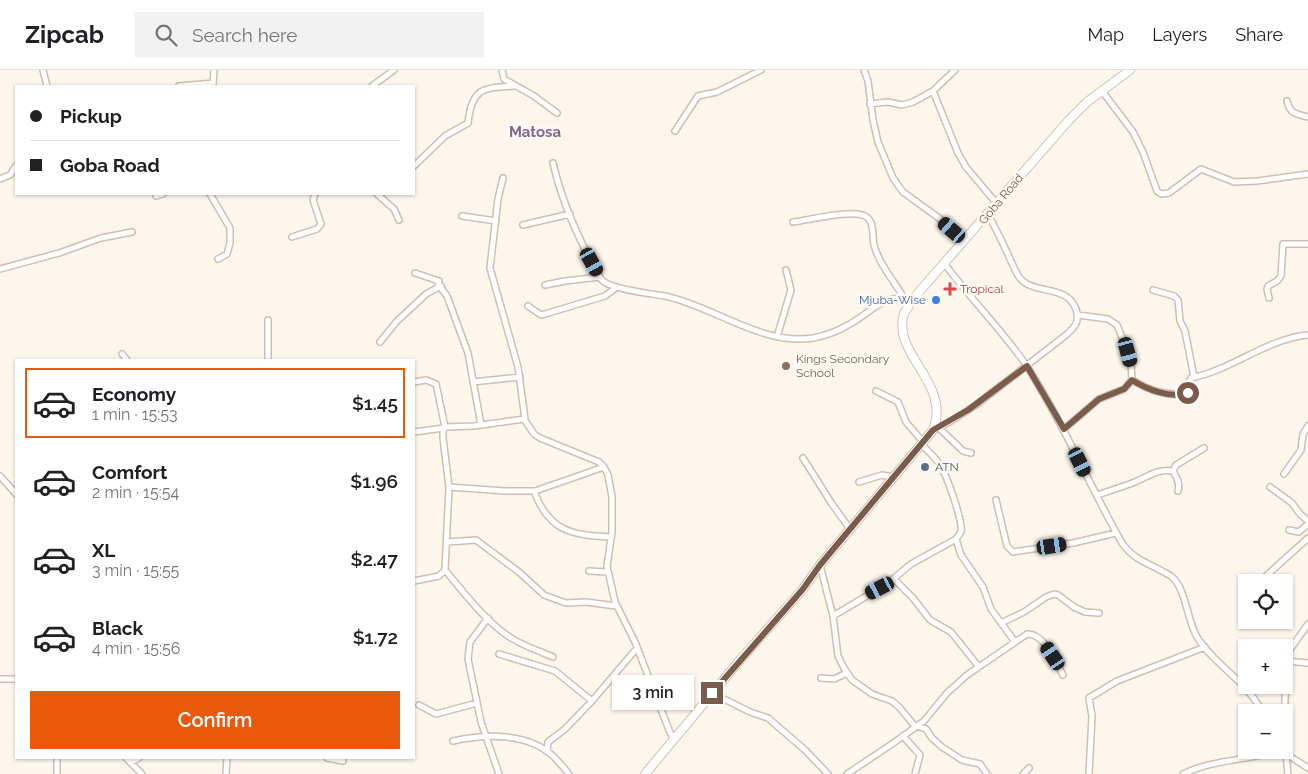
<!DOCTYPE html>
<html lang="en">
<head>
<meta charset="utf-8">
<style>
  :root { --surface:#fff; --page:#f2f2f2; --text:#202124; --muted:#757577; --line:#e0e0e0; --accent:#ea580c }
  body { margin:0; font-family:Raleway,sans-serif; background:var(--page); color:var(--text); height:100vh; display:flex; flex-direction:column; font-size:19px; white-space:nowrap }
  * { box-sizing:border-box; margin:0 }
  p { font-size:16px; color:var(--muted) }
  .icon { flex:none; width:28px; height:28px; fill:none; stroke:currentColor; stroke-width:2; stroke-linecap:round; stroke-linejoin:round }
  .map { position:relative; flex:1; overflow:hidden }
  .side { position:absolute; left:15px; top:289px; width:400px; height:400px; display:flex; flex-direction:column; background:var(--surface); border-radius:0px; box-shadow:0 1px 4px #0004 }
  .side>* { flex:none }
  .guide { position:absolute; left:15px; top:15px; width:400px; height:110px; border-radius:0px; box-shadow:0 1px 4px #0004; display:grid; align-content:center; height:110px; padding:0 15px; background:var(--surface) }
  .buttons { position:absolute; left:1238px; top:504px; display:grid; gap:10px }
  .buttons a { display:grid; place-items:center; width:55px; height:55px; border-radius:0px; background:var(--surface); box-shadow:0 1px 4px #0004; font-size:25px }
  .end { position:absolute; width:22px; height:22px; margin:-11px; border:6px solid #7a5c4d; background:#fff; box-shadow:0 0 0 2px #fff }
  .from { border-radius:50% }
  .bubble { position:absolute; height:35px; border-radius:0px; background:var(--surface); box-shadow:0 1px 4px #0004; font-size:16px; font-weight:600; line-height:35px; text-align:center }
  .car { position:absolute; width:15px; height:30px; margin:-15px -8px; border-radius:6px; box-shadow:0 0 4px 1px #0007; background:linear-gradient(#222 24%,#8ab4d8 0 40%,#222 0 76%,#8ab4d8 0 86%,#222 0) }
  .guide b { display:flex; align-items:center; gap:18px; height:48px; font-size:19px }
  .guide b+b { border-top:1px solid var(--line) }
  .guide i { width:12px; height:12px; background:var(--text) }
  ul { padding:9px 0 0; list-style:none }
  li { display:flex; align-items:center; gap:15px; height:70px; margin:0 10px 8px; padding:0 5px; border:2px solid transparent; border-radius:0px }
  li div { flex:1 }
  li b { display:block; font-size:19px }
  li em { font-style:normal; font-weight:600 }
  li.current { border-color:var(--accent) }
  li>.icon { width:45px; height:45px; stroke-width:1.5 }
  .primary-button { display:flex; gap:10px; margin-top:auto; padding:10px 15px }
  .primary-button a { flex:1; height:58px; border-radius:0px; background:var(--accent); color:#fff; font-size:20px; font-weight:600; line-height:58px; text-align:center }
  header { display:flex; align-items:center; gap:30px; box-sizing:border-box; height:70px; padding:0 25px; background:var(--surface); border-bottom:1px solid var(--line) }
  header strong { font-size:24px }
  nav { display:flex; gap:28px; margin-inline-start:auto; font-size:18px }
  .search { width:350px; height:45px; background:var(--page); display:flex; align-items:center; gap:12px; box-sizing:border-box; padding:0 18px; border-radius:0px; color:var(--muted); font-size:19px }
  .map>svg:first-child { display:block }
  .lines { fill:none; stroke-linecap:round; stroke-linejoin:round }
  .street-casing { stroke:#d1beb0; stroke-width:8 }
  .secondary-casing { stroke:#d6c0b0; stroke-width:10 }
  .street { stroke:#fff; stroke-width:5 }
  .secondary { stroke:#fff; stroke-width:8 }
  .route { stroke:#7a5c4d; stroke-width:6 }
  .health-dot { fill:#e0444e; stroke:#fffaf3; stroke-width:2 }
  .shop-dot { fill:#3f7fe0; stroke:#fffaf3; stroke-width:2 }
  .education-dot { fill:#8d6e63; stroke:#fffaf3; stroke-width:2 }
  .service-dot { fill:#5c6f8a; stroke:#fffaf3; stroke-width:2 }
  .labels { text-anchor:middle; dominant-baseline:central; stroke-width:5; stroke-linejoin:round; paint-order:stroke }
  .street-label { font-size:12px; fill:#7a5c4d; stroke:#fffaf3 }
  .health-label { font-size:12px; fill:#be3a42; stroke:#fffaf3; text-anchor:start }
  .shop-label { font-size:12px; fill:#366cbe; stroke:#fffaf3; text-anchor:end }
  .education-label { font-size:12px; fill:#785e54; stroke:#fffaf3; text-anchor:start }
  .service-label { font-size:12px; fill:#4e5e75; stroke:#fffaf3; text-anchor:start }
  .quarter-label { font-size:15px; font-weight:bold; fill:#846695; stroke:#fffaf3 }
</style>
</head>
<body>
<header>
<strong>Zipcab</strong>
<div class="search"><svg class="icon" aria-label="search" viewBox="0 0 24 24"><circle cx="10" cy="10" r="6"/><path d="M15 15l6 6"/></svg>Search here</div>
<nav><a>Map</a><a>Layers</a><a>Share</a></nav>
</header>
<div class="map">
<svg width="1308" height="704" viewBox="0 0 1308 704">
  <rect width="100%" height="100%" fill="#fdf6ec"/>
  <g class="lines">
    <g class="street-casing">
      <path id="street" d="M43 0 47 16
        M502 0 504 9 534 26 557 43
        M864 0 868 11 873 50 878 72 893 108 903 122 943 151 963 172
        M213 14 214 0
        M179 16 213 13
        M372 16 394 0
        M933 21 958 83 966 97 997 134
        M1102 21 1133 62 1143 82 1157 121 1161 124 1169 123 1201 99 1234 112 1257 111 1308 104
        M1287 31C1290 44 1296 44 1308 47
        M870 34 888 32 902 35 913 32 933 21 955 0
        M675 61 698 26 717 22 761 0
        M553 93C561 128 576 163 593 195 596 200 598 207 603 211 611 219 652 224 665 226 713 236 762 276 813 268 824 266 838 261 848 255 872 243 882 222 912 230
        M414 96 445 66 468 53C472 17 483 18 515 16
        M503 108 498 129 490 198 518 297 525 349
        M0 109 10 105 16 96
        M210 124 230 158V173L227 184 218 189
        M377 124 394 139 399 150
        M156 126 163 124
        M462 146 496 151
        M793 152C810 150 852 139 865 146 875 151 872 166 874 175 879 194 894 211 904 228
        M523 155 570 144
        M292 167 317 159 321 154 313 130 315 124
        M944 193C970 229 1003 260 1028 298 1064 354 1089 415 1122 473 1132 488 1147 493 1162 501 1165 503 1170 505 1172 507 1186 519 1187 550 1197 567 1214 595 1248 612 1262 642
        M0 199 59 183 101 168 132 162
        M415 203 439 211 438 214 447 226 468 283 481 355
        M545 215 565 211 600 207
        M1153 220 1174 226 1178 230 1180 251 1185 261 1194 307
        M1269 228 1267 219 1268 216 1277 211 1281 206 1283 174H1308
        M528 236 541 245 545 244 605 226 617 217
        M777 267 791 220 786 200
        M380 272 397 251 407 242 426 224 441 216
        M122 284 127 290
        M268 290V250
        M1132 310C1148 320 1167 326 1185 324L1189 321V312L1191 308C1232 300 1266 269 1308 265
        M414 312 426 310 436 314 445 357
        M473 312 520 307
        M876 321 898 332 906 352 923 372
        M939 358 963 381 971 383
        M1064 359 1099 329 1124 319 1132 310 1131 293 1128 282 1117 255 1108 249 1078 245
        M933 360 948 353 976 335 1066 265C1075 257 1080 252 1076 239 1066 213 1033 226 1019 207 1013 197 1009 186 1004 176 999 165 994 155 988 145
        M414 362 444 358
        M803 388 832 434 850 459
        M1173 401 1176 395 1204 378
        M1284 404 1301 380 1303 364 1308 356
        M0 406 16 424
        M859 412 882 405 893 407
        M449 417 505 421H535L604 397
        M1270 417 1292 433 1300 444 1308 451
        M534 421C549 462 572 465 611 467
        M1097 425C1109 421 1122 417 1135 412 1147 407 1159 398 1173 401 1177 408 1180 413 1178 421
        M996 430 1007 476 1013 482 1073 473 1116 463
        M1289 460 1299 462 1308 454
        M956 469 961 485 983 517 991 539 1015 572
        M447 472 476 470 519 502 544 525 566 533 586 532 616 536
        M820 495 833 546 838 586 844 598 852 610 872 624 892 631 899 637 914 655 926 659 932 668 942 677 962 690 980 694 987 704
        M445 500C464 523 486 552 511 568 524 576 539 581 553 587
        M589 501 608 502
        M1265 507 1308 468
        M894 509 913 528 930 550 951 562 979 597
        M414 511 439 506 445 500 449 417 443 368V361L445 357 474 356 524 349 534 364 540 368 599 392 604 397 608 405 612 427V462L607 496 615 532 635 572 669 660 674 670
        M833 546 887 514 911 494 956 469 961 462C963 451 947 406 940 395 935 387 927 380 921 374
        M488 548 470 572 468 589 481 652 499 704
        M1001 553 1024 542 1046 527 1054 524 1058 525 1074 537 1085 542 1099 543
        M499 584 555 601 592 631
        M1286 591 1308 593
        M821 608 834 609 847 603
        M0 609H16
        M712 623 750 642 768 648 805 680 828 704
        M419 635 436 644 477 633
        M1284 653 1287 584 1308 554
        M903 666 920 685 915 704
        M453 671C485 664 527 662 553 686 559 692 564 698 569 704
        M1280 680 1308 698
        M547 681 548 672 565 659 592 631 637 578
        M1286 685 1288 704
        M126 688 142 704
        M327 688 343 691
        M57 691V704
        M131 692 139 688
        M226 704 227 688
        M847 704 892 674 924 651 947 623 967 605 1027 564C1044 563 1056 592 1063 605
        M1023 704 1029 698
        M1089 704 1092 646 1089 628 1117 611 1205 577
        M1183 704C1213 689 1248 691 1280 680"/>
    </g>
    <g class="secondary-casing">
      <path id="secondary" d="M645 704 741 589 803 519 820 495 933 360C952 313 891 284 904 244 906 239 910 235 912 230L1069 50 1087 32 1130 0"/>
    </g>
    <use href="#street" class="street"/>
    <use href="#secondary" class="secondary"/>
  </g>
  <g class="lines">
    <path class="route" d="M712 623 803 519 820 495 933 360 968 340 1027 296 1064 359 1099 329 1124 319 1132 310C1146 319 1171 329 1188 323"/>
  </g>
  <path class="health-dot" d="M947.5 211.5h5v5h5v5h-5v5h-5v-5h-5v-5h5z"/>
  <circle class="shop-dot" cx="936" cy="230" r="5"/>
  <circle class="education-dot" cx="786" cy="296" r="5"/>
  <circle class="service-dot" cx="925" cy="397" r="5"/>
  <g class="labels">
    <g class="street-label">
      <text transform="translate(1001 129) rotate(-50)">Goba Road</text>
    </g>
    <g class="health-label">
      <text x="960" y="219">Tropical</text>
    </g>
    <g class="shop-label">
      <text x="926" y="230">Mjuba-Wise</text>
    </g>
    <g class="education-label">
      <text x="796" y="289">Kings Secondary<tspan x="796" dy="14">School</tspan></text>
    </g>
    <g class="service-label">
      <text x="935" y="397">ATN</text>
    </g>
    <g class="quarter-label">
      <text x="535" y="62">Matosa</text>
    </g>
  </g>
</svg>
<div class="buttons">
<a><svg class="icon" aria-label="locate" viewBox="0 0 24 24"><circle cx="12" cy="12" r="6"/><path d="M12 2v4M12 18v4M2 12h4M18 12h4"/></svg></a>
<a>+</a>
<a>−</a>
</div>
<i class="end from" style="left:1188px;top:323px"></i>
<i class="end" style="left:712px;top:623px"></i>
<div class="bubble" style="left:612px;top:605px;width:82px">3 min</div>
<i class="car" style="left:952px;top:160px;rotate:311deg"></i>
<i class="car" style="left:592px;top:192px;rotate:151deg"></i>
<i class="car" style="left:1128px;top:282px;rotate:165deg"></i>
<i class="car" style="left:1080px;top:392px;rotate:154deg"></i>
<i class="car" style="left:1052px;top:476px;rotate:81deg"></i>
<i class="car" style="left:880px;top:518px;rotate:243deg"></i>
<i class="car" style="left:1053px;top:586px;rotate:326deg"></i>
<div class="guide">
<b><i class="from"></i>Pickup</b>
<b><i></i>Goba Road</b>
</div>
<section class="side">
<ul>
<li class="current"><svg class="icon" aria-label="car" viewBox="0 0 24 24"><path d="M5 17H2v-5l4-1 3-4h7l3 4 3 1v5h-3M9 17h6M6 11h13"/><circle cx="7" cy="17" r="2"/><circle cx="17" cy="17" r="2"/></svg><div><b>Economy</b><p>1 min · 15:53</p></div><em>$1.45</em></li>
<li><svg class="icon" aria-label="car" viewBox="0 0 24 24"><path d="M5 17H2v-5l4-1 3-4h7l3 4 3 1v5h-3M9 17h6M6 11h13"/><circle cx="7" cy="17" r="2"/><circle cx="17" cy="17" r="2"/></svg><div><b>Comfort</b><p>2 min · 15:54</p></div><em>$1.96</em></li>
<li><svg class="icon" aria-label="car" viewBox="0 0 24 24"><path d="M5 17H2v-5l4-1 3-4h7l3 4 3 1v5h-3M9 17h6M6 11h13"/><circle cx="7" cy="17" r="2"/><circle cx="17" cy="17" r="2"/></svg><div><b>XL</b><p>3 min · 15:55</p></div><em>$2.47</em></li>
<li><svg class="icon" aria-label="car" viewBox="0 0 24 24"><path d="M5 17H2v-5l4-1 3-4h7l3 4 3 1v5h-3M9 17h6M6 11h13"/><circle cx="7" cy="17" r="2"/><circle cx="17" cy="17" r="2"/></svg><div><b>Black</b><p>4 min · 15:56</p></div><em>$1.72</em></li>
</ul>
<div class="primary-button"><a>Confirm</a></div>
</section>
</div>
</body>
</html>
